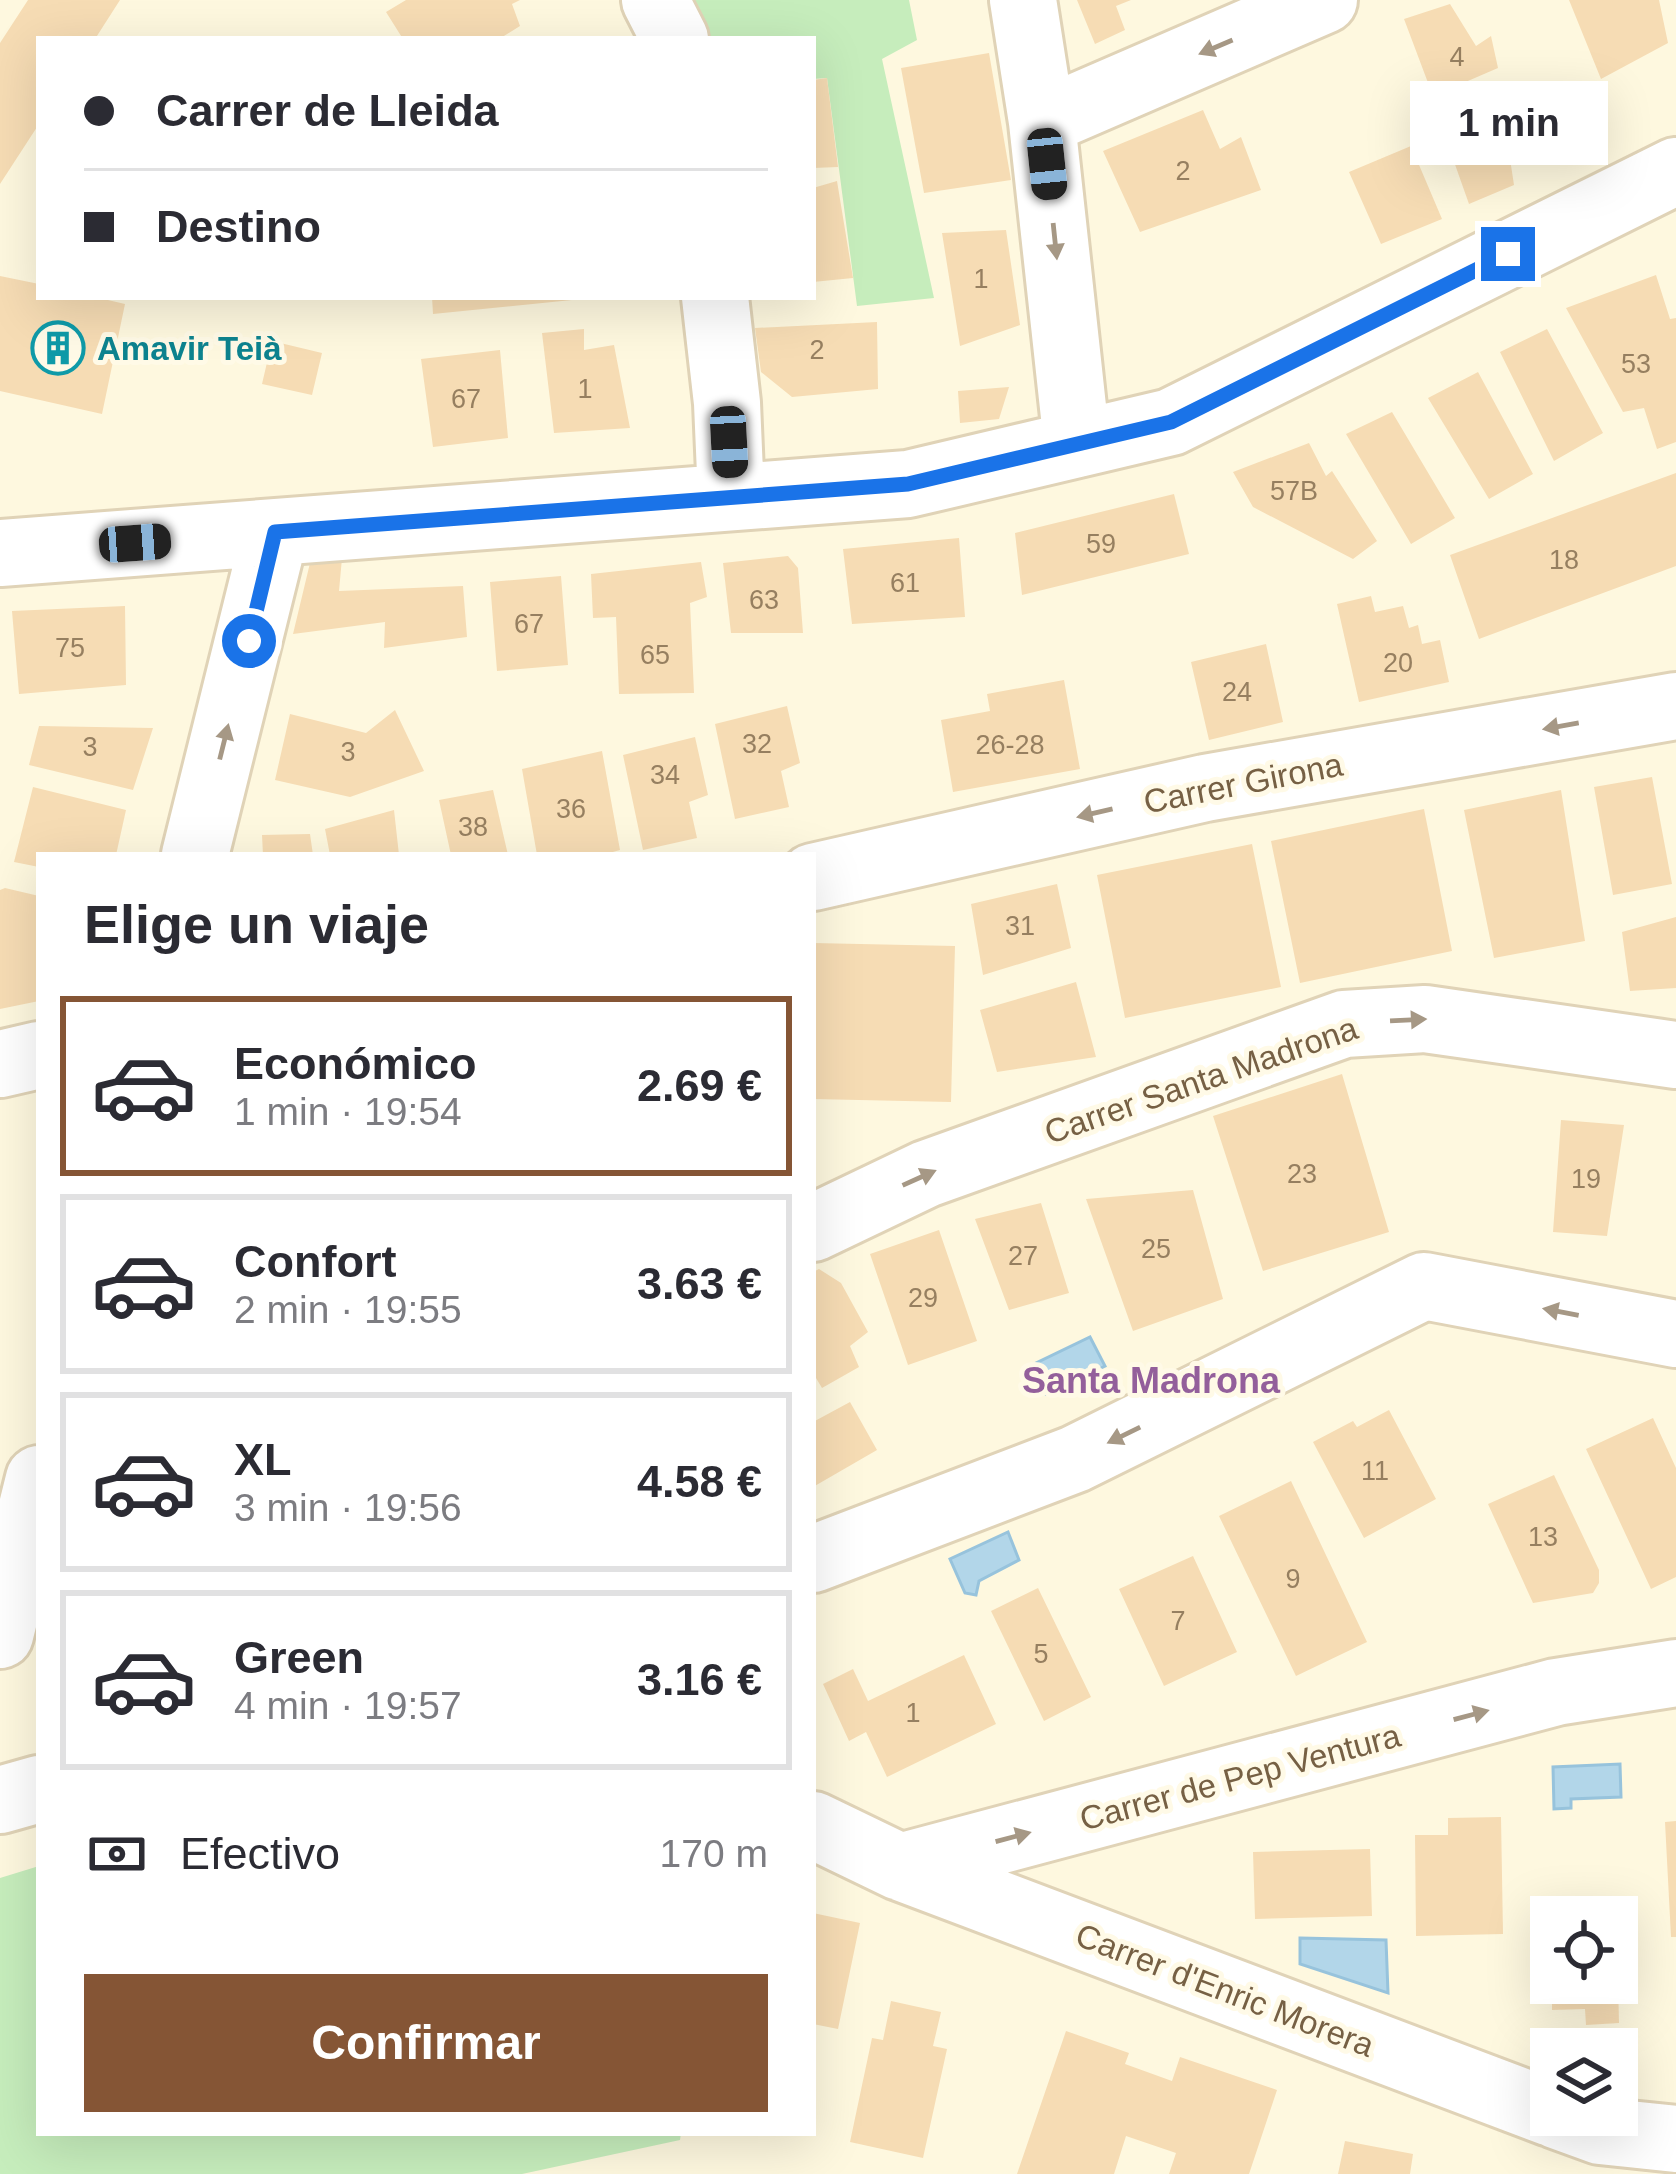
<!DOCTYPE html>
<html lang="es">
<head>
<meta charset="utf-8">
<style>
  :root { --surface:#fff; --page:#f2f2f3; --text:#2b2b33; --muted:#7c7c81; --line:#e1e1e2; --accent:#855535 }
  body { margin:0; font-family:Arial,sans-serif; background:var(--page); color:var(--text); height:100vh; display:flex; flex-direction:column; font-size:45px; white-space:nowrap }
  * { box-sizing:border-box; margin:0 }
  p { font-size:39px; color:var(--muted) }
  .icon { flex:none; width:66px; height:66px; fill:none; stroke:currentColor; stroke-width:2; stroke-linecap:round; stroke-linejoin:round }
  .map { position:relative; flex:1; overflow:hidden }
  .side { position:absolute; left:36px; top:852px; width:780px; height:1284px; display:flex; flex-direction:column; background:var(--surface); border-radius:0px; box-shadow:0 12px 48px #0002 }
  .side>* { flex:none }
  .guide { position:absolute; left:36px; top:36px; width:780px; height:264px; border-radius:0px; box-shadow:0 12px 48px #0002; display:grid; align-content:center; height:264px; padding:0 48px; background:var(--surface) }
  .fabs { position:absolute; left:1530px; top:1896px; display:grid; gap:24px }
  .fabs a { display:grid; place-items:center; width:108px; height:108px; border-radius:0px; background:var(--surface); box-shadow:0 12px 48px #0002; font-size:60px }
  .end { position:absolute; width:54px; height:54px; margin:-27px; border:15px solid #1a73e8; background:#fff; box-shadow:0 0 0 6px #fff }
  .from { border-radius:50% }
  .bubble { position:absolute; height:84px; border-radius:0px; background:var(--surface); box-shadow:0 12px 48px #0002; font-size:39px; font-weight:700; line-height:84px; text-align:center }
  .car { position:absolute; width:36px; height:72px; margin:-36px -18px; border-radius:15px; box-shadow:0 0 9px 3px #0007; background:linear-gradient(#222 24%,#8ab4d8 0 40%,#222 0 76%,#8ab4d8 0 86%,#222 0) }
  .guide b { display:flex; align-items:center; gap:42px; height:114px; font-size:45px }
  .guide b+b { border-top:3px solid var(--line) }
  .guide i { width:30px; height:30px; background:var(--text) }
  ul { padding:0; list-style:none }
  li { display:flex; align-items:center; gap:36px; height:180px; margin:0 24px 18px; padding:0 24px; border:6px solid var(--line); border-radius:0px }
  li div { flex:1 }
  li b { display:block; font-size:45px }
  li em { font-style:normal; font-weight:700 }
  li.current { border-color:var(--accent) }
  li>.icon { width:108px; height:108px; stroke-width:1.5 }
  h2 { padding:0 48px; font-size:54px; line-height:144px }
  .pay { display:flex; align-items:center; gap:30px; height:132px; padding:0 48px; font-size:45px }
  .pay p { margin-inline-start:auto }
  .action { display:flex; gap:24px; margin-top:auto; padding:24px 48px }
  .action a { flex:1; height:138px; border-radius:0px; background:var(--accent); color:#fff; font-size:48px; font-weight:700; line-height:138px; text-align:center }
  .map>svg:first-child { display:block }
  .green { fill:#c6edbc }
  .water { fill:#b2d6e9; stroke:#97c3dc; stroke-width:3 }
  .building { fill:#f6dcb4 }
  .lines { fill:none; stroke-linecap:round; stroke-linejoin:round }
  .minor-casing { stroke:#e0d3b7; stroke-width:72 }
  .minor { stroke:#fff; stroke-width:66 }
  .oneway { fill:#a69885 }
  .route { stroke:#1a73e8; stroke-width:15 }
  .labels { text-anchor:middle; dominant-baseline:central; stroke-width:10; stroke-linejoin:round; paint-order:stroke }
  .number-label { font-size:27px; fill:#967f60 }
  .culture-label { font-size:33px; font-weight:bold; fill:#0d838f; stroke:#fffae7; text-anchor:start }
  .street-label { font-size:33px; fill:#766044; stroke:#fffae7 }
  .neighbourhood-label { font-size:36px; font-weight:bold; fill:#935f9b; stroke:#fffae7 }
</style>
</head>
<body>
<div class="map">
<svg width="1676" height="2174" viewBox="0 0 1676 2174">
  <rect width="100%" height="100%" fill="#fef8df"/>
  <path class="green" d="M670 0H909L917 40 882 59 934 298 857 306 827 78 813 79V39H687Z
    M39 1866V2133H681L680 2140 522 2174H0V1878Z"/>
  <path class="water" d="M1090 1337 1105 1366 1046 1394 1032 1365Z
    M1008 1532 1019 1560 979 1581 976 1595 965 1593 950 1559Z
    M1620 1764 1621 1797 1571 1799V1808L1554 1809 1553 1767Z
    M1300 1938 1386 1940 1388 1993 1300 1964Z"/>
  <path class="building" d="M28 0H120L95 39H39V124L0 184V43Z
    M406 0H520L512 4 520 26 499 39H403L386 12Z
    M1077 0H1131L1116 6 1125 30 1095 44Z
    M1569 0H1659L1668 43 1601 79Z
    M1450 4 1476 46 1491 36 1498 68 1433 96 1404 19Z
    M989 53 1011 180 924 193 901 68Z
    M827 78 838 167 813 168V80Z
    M1509 101 1522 134 1507 139 1514 185 1469 204 1441 125Z
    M1203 110 1220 149 1241 137 1261 190 1140 232 1103 151Z
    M1411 146 1442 219 1381 244 1349 172Z
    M837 181 853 278 813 282V188Z
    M1006 230 1020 325 960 346 942 233Z
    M1656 275 1670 319 1676 318V442L1657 449 1644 408 1623 412 1566 308Z
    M0 276 39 284V297H95L125 304 102 414 0 391Z
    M432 297H572V300L433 314Z
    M877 322 878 389 792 397 761 372 755 328Z
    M584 329V350L614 345 630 428 554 433 542 333Z
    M1547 329 1603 433 1554 461 1500 352Z
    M272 341 322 353 312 395 262 384Z
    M500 350 508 438 433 447 421 359Z
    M1478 372 1533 474 1489 499 1428 398Z
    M1009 387 999 419 960 423 958 391Z
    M1392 412 1455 518 1411 544 1346 434Z
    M1309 443 1326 476 1332 471 1377 541 1353 559 1253 507 1233 472Z
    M1676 473V566L1479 639 1450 555Z
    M1174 494 1189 554 1022 595 1015 533Z
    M959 538 965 617 852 624 843 549Z
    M788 556 798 568 803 633H731L723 563Z
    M342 558 339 591 463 586 467 637 384 648 385 622 293 634 310 563Z
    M701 562 707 597 690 603 694 693 619 694 616 617 593 618 591 574Z
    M561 576 568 665 497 671 490 582Z
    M1371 596 1375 612 1403 606 1409 628 1418 625 1422 644 1440 640 1449 682 1359 702 1337 604Z
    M125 606 126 685 19 694 12 611Z
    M1266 644 1283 722 1209 740 1191 662Z
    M1064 680 1080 769 953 792 941 720 990 711 987 694Z
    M787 706 800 763 781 771 789 807 735 819 715 724Z
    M395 710 424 771 350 797 275 780 290 714 366 733Z
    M39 726 153 728 133 790 29 765Z
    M695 737 708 795 689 802 697 838 643 850 623 755Z
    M602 751 620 850 602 855H537L522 769Z
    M1652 777 1672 884 1613 895 1594 787Z
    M33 787 126 810 116 855H39V867L14 862Z
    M493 790 508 855H451L439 800Z
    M1561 790 1585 941 1494 958 1464 810Z
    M1424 809 1452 951 1300 983 1271 841Z
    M394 810 399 855H330L325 829Z
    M310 834 313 855H263L262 835Z
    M1252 844 1281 987 1125 1018 1097 875Z
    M1057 884 1071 948 983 975 971 904Z
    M5 888 39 896V1001L0 1009V890Z
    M1676 917V988L1630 991 1622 932Z
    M813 943 955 946 951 1102 813 1099Z
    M1076 982 1096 1057 997 1072 980 1010Z
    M1342 1074 1389 1232 1263 1271 1213 1116Z
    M1561 1120 1624 1125 1607 1236 1553 1232Z
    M1193 1190 1223 1299 1133 1331 1086 1199Z
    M1041 1203 1069 1293 1009 1310 975 1219Z
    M939 1230 977 1341 908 1365 870 1254Z
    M819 1269 841 1283 868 1332 850 1346 859 1367 822 1388 813 1373V1272Z
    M850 1402 877 1450 813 1487V1422Z
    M1389 1410 1436 1499 1364 1538 1313 1442 1353 1421 1357 1427Z
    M1653 1418 1676 1468V1577L1651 1589 1586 1449Z
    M1554 1475 1599 1570V1583L1593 1593 1533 1603 1488 1504Z
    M1291 1481 1367 1642 1296 1676 1219 1516Z
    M1193 1556 1237 1652 1164 1686 1119 1589Z
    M1038 1588 1091 1697 1044 1721 991 1611Z
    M964 1655 996 1724 887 1777 866 1732 849 1741 823 1684 853 1669 868 1701Z
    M1501 1817 1503 1934 1416 1936 1415 1835H1448V1818Z
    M1676 1821V1937H1671L1665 1822Z
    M1370 1849 1372 1916 1255 1919 1253 1852Z
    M813 1913 860 1923 838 2029 813 2024Z
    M1552 1983H1618L1619 2023 1586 2025 1585 2009 1552 2010Z
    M891 2001 941 2012 933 2046 947 2049 923 2158 850 2142 872 2038 883 2040Z
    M1066 2031 1129 2053 1125 2064 1172 2081 1180 2057 1277 2090 1249 2174H1169L1176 2153 1126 2136 1114 2174H1017Z
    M1345 2141 1413 2154 1410 2174H1338Z"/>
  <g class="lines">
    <g class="minor-casing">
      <path id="minor" d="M655 0 675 39
        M1023 0 1042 122 1077 444
        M1042 122 1324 0
        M715 297 727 403 731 497
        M0 553 908 484 1171 422 1676 171
        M195 855 275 533
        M813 877 1205 788 1676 706
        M0 1064 39 1055
        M813 1228 926 1174 1344 1024 1425 1019 1676 1055
        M813 1559 1075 1459 1424 1286 1676 1334
        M0 1635 39 1479
        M0 1800 39 1789
        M813 1825 900 1867 1551 2113
        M900 1867 1556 1692 1676 1673
        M1556 2115 1600 2131 1676 2139"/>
    </g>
    <use href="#minor" class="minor"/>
  </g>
  <defs><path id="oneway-solid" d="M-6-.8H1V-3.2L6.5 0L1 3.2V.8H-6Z" transform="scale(3)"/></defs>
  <g class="oneway">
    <use href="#oneway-solid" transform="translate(1216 47) rotate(157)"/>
    <use href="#oneway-solid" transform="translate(1055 241) rotate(84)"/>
    <use href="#oneway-solid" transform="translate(1561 726) rotate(170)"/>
    <use href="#oneway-solid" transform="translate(224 742) rotate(-76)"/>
    <use href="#oneway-solid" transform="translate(1095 813) rotate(167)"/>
    <use href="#oneway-solid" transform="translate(1408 1020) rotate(-3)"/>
    <use href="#oneway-solid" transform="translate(919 1178) rotate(-24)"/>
    <use href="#oneway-solid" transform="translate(1561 1312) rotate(-169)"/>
    <use href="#oneway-solid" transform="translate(1124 1435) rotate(154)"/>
    <use href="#oneway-solid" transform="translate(1471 1715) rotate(-15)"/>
    <use href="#oneway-solid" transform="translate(1013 1837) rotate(-15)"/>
  </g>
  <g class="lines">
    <path class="route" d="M249 641 275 532 908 484 1171 422 1508 254"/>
  </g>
  <defs>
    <g id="building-ring" transform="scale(2.7)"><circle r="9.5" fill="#fffae7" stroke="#0f9aa8" stroke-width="1.5"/><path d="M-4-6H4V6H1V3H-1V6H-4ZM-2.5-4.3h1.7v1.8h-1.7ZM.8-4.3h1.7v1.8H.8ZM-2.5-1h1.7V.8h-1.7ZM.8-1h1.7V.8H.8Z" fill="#0f9aa8"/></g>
  </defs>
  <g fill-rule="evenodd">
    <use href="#building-ring" x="58" y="348"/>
  </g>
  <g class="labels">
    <g class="number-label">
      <text x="1457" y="57">4</text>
      <text x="1183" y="171">2</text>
      <text x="981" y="279">1</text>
      <text x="817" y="350">2</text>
      <text x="1636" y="364">53</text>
      <text x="585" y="389">1</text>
      <text x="466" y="399">67</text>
      <text x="1294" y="491">57B</text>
      <text x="1101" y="544">59</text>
      <text x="1564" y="560">18</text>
      <text x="905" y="583">61</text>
      <text x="764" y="600">63</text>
      <text x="529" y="624">67</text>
      <text x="70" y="648">75</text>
      <text x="655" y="655">65</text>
      <text x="1398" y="663">20</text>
      <text x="1237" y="692">24</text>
      <text x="757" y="744">32</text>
      <text x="1010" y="745">26-28</text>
      <text x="90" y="747">3</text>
      <text x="348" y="752">3</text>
      <text x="665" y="775">34</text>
      <text x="571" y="809">36</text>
      <text x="473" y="827">38</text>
      <text x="1020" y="926">31</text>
      <text x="1302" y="1174">23</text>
      <text x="1586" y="1179">19</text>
      <text x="1156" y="1249">25</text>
      <text x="1023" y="1256">27</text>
      <text x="923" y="1298">29</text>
      <text x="1375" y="1471">11</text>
      <text x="1543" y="1537">13</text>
      <text x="1293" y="1579">9</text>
      <text x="1178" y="1621">7</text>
      <text x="1041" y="1654">5</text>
      <text x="913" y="1713">1</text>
    </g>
    <g class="culture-label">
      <text x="97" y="348">Amavir Teià</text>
    </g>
    <g class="street-label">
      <text transform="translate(1243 783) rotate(-11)">Carrer Girona</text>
      <text transform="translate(1201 1080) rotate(-19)">Carrer Santa Madrona</text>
      <text transform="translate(1240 1777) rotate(-15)">Carrer de Pep Ventura</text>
      <text transform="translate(1225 1990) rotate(21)">Carrer d'Enric Morera</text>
    </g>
    <g class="neighbourhood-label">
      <text x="1151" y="1380">Santa Madrona</text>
    </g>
  </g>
</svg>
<div class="fabs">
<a><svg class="icon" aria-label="locate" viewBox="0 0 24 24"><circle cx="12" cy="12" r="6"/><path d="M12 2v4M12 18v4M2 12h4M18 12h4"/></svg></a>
<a><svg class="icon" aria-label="layers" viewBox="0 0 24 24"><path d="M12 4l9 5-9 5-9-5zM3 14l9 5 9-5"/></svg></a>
</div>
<i class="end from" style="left:249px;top:641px"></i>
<i class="end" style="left:1508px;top:254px"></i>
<div class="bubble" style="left:1410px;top:81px;width:198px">1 min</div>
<i class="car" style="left:1047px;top:164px;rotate:174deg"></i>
<i class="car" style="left:729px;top:442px;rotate:177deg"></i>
<i class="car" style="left:135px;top:543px;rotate:86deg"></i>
<div class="guide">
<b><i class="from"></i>Carrer de Lleida</b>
<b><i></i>Destino</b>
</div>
<section class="side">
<h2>Elige un viaje</h2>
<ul>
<li class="current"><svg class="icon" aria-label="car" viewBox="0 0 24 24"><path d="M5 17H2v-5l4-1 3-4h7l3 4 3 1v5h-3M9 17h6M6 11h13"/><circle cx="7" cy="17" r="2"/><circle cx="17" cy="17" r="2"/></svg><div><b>Económico</b><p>1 min · 19:54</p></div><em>2.69 €</em></li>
<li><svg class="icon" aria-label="car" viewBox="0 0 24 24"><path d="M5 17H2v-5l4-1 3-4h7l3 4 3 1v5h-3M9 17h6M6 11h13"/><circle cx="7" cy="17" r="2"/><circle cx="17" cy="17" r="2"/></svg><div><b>Confort</b><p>2 min · 19:55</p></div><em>3.63 €</em></li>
<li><svg class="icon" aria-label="car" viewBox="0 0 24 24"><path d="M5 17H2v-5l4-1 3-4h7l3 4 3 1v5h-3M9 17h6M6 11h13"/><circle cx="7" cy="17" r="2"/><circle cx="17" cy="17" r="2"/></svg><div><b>XL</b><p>3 min · 19:56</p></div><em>4.58 €</em></li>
<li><svg class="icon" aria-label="car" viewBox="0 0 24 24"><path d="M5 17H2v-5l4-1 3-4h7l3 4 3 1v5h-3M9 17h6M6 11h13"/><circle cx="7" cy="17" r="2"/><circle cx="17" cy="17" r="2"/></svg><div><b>Green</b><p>4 min · 19:57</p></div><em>3.16 €</em></li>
</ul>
<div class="pay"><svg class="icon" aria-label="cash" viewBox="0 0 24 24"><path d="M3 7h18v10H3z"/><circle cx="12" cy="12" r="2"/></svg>Efectivo<p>170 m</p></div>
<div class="action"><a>Confirmar</a></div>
</section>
</div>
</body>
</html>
